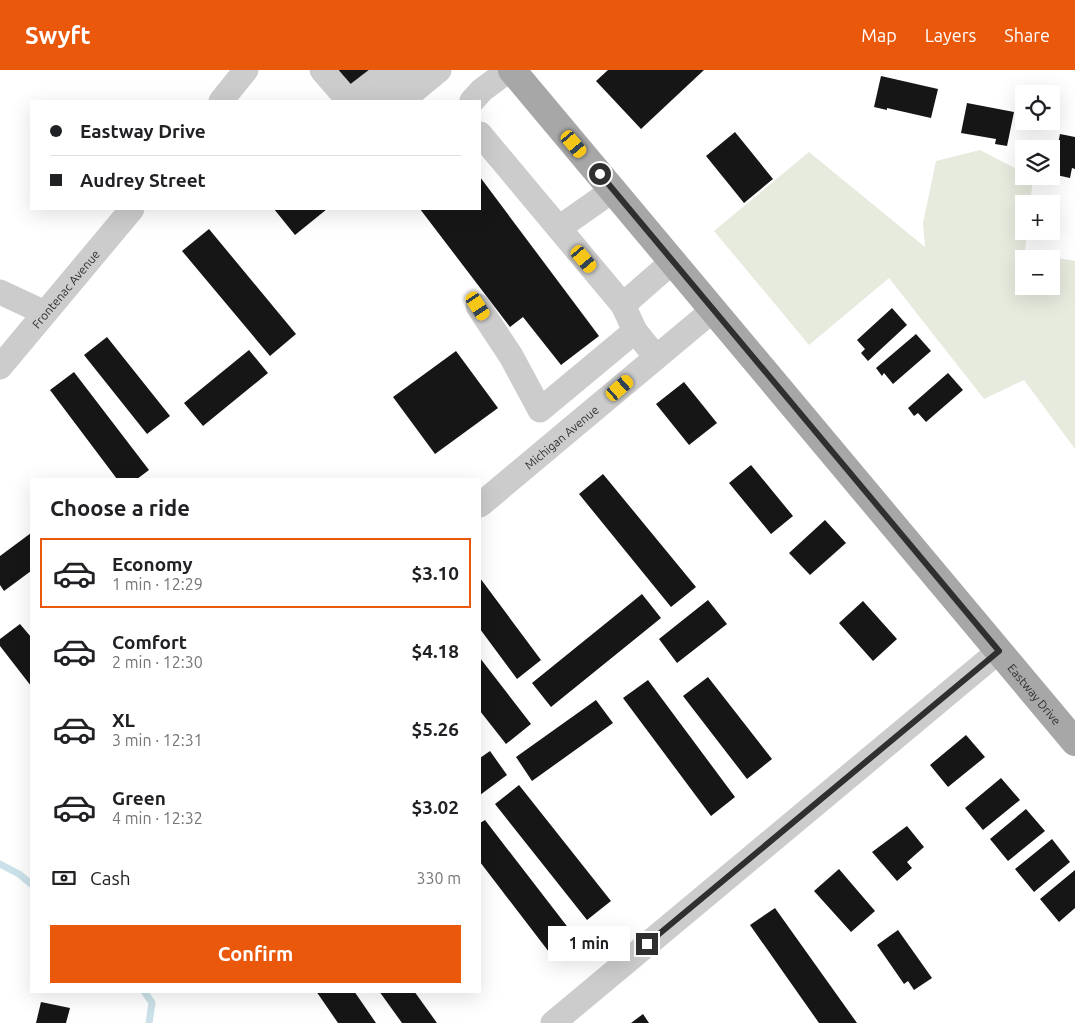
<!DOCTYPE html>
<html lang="en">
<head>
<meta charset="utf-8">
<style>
  :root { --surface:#fff; --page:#f6f6f6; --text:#202124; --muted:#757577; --line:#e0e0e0; --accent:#ea580c }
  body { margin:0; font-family:Ubuntu,sans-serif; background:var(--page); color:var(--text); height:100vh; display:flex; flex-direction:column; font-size:19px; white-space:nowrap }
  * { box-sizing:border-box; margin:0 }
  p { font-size:16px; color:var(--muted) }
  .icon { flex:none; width:28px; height:28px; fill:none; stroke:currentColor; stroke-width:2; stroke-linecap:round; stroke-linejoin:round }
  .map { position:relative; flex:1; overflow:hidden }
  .side { position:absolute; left:30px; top:408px; width:451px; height:515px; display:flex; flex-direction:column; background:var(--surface); border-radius:0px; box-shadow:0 5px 20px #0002 }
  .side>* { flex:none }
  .top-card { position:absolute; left:30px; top:30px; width:451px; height:110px; border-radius:0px; box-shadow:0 5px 20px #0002; display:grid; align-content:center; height:110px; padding:0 20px; background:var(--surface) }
  .tools { position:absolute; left:1015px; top:15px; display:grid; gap:10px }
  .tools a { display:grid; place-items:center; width:45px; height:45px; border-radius:0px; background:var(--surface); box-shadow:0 5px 20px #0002; font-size:25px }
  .end { position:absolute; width:22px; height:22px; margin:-11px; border:6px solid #2f2f2f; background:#fff; box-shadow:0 0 0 2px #fff }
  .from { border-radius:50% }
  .bubble { position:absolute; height:35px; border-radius:0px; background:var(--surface); box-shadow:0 5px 20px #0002; font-size:16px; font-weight:700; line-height:35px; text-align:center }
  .car { position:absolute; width:15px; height:30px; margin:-15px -8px; border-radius:6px; box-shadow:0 0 4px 1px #0007; background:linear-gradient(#f5c518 24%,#345 0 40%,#f5c518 0 76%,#345 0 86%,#f5c518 0) }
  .top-card b { display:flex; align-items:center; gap:18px; height:48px; font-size:19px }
  .top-card b+b { border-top:1px solid var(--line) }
  .top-card i { width:12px; height:12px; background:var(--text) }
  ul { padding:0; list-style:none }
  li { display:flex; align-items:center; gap:15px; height:70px; margin:0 10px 8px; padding:0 10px; border:2px solid transparent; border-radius:0px }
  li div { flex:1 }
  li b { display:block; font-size:19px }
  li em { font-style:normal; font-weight:700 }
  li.on { border-color:var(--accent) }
  li>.icon { width:45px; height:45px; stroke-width:1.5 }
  h2 { padding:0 20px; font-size:22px; line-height:60px }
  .pay { display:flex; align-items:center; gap:12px; height:55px; padding:0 20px; font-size:19px }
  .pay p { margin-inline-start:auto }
  .action { display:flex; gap:10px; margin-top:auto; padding:10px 20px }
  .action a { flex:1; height:58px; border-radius:0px; background:var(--accent); color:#fff; font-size:20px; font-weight:700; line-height:58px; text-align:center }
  header { display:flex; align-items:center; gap:30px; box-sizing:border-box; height:70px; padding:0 25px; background:var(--accent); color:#fff }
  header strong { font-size:24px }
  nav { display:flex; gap:28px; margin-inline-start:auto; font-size:18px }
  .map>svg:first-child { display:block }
  .green { fill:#e6ebde; fill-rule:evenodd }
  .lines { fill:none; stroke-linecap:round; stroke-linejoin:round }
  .stream { stroke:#cbe1e9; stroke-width:7 }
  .building { fill:#161616 }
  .minor { stroke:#ccc; stroke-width:25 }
  .major { stroke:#a7a7a7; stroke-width:28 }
  .route { stroke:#2f2f2f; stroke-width:6 }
  .labels { text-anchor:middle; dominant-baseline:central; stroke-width:5; stroke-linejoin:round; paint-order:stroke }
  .street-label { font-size:12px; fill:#2f2f2f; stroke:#fff }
</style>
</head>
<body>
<header>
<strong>Swyft</strong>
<nav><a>Map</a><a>Layers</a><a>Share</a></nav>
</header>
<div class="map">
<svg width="1075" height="953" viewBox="0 0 1075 953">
  <rect width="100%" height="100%" fill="#fff"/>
  <path class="green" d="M980 80 1024 103V106L1033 108 1030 134H1024V161H1027L1025 182 1075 191V379L1024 310 984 329 889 208 809 275 714 161 809 82 925 177 923 153 936 91ZM1024 189H1051V216H1024Z"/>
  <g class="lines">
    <path class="stream" d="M0 794 19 804 31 814
      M144 921 152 933 149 953"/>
  </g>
  <path class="building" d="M338 0H369L364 31Z
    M608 0H704L641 59 596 11Z
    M881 6 938 19 931 48 887 38V40L874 37Z
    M967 33 1014 42 1007 76 995 74 996 69 961 63Z
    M735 62 773 109 744 133 706 86Z
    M1060 64 1075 67V99L1072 98 1070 108 1052 104Z
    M480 107 599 266 561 295 523 247 510 257 420 139H480Z
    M274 139H327L295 165Z
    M209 159 296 264 270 286 182 181Z
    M892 238 907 255 868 291 861 283 865 279 857 270Z
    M916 264 931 281 893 314 884 303 882 306 876 298Z
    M107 267 170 346 147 364 84 285Z
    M249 280 268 303 203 356 184 333Z
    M456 281 498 338 435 384 393 327Z
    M74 302 149 400 137 409H117L50 320Z
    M948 303 963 320 926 352 918 343 914 346 908 338Z
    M684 312 717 353 689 375 656 334Z
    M751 395 793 446 771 464 729 413Z
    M603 404 696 517 671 537 579 424Z
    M825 450 846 473 810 505 789 483Z
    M31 463V501L4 521 0 515V486Z
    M480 508 541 590 517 609 480 559Z
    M642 524 661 548 551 637 532 613Z
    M708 530 727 554 677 593 659 569Z
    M863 531 897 569 873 591 839 553Z
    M20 554 31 567V616L0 576V569Z
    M480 588 531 654 506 674 480 641Z
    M708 607 772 689 747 709 683 626Z
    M648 610 735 727 711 746 623 628Z
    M596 630 613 653 532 711 516 687Z
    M966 665 985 687 948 717 930 695Z
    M490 681 507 705 480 725V688Z
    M1001 708 1020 730 983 760 965 738Z
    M519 715 611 831 587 850 495 734Z
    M1026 739 1045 761 1008 791 990 769Z
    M485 750 573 864 549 882 480 792V753Z
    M907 756 924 777 907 792 912 798 897 811 872 782Z
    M1052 769 1070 792 1034 822 1015 799Z
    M839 799 875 841 851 862 814 821Z
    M1075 800V838L1059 852 1040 829Z
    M775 838 857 953H819L750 855Z
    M898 860 932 908 914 920 908 911 904 914 877 875Z
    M316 921H354L376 953H338Z
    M379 921H414L437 953H402Z
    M41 932 70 938 66 953H36Z
    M643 944 649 953H631Z"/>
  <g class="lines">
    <g class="minor">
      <path d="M322 0 349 31"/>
      <path d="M405 28 439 0"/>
      <path d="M221 31 246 0"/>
      <path d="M349 31 384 4"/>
      <path d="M374 31 416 0"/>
      <path d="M472 31 482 20 509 0"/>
      <path d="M480 64 623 235 635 261 656 287"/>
      <path d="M559 158 613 120"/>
      <path d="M0 222 45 243"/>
      <path d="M623 235 673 191"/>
      <path d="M478 236 511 286 540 340 635 261"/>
      <path id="s1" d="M0 297 132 139"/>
      <path id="s2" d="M480 435 713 240"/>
      <path d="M553 953 999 581"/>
    </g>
    <path class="major" id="s3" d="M512 0 1075 672"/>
  </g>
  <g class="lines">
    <path class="route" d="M600 104 999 581 647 874"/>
  </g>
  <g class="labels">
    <g class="street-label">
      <text stroke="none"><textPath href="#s1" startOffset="102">Frontenac Avenue</textPath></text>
      <text stroke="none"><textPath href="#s2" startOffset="106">Michigan Avenue</textPath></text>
      <text stroke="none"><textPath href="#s3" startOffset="814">Eastway Drive</textPath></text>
    </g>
  </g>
</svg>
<div class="tools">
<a><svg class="icon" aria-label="locate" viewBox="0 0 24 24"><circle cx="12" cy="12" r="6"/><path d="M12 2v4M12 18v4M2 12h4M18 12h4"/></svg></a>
<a><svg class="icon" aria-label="layers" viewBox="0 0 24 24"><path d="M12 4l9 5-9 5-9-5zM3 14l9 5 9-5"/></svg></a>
<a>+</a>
<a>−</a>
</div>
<i class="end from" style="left:600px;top:104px"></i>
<i class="end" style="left:647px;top:874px"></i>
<div class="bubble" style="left:548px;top:856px;width:82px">1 min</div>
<i class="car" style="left:574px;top:74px;rotate:140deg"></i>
<i class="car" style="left:584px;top:189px;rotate:140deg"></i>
<i class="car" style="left:478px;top:236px;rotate:147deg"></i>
<i class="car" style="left:620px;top:318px;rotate:49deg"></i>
<div class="top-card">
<b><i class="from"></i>Eastway Drive</b>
<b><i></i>Audrey Street</b>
</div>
<section class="side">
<h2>Choose a ride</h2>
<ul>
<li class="on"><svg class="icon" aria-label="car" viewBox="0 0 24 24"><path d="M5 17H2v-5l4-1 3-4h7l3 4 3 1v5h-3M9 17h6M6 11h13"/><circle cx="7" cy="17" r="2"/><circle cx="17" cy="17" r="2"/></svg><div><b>Economy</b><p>1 min · 12:29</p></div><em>$3.10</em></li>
<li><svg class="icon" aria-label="car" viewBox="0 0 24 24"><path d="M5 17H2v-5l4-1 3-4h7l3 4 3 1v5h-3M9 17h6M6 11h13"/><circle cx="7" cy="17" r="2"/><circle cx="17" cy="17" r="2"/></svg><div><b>Comfort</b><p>2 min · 12:30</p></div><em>$4.18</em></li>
<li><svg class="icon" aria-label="car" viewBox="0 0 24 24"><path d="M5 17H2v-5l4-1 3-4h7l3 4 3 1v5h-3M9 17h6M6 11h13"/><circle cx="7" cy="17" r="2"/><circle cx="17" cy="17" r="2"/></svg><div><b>XL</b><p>3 min · 12:31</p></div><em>$5.26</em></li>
<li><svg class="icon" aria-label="car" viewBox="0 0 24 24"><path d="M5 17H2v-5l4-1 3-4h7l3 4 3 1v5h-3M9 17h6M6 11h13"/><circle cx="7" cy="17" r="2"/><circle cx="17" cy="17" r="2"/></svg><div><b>Green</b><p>4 min · 12:32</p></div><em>$3.02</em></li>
</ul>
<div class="pay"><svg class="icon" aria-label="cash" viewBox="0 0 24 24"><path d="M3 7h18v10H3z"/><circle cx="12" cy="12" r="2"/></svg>Cash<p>330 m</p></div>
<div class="action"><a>Confirm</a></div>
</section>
</div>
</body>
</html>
